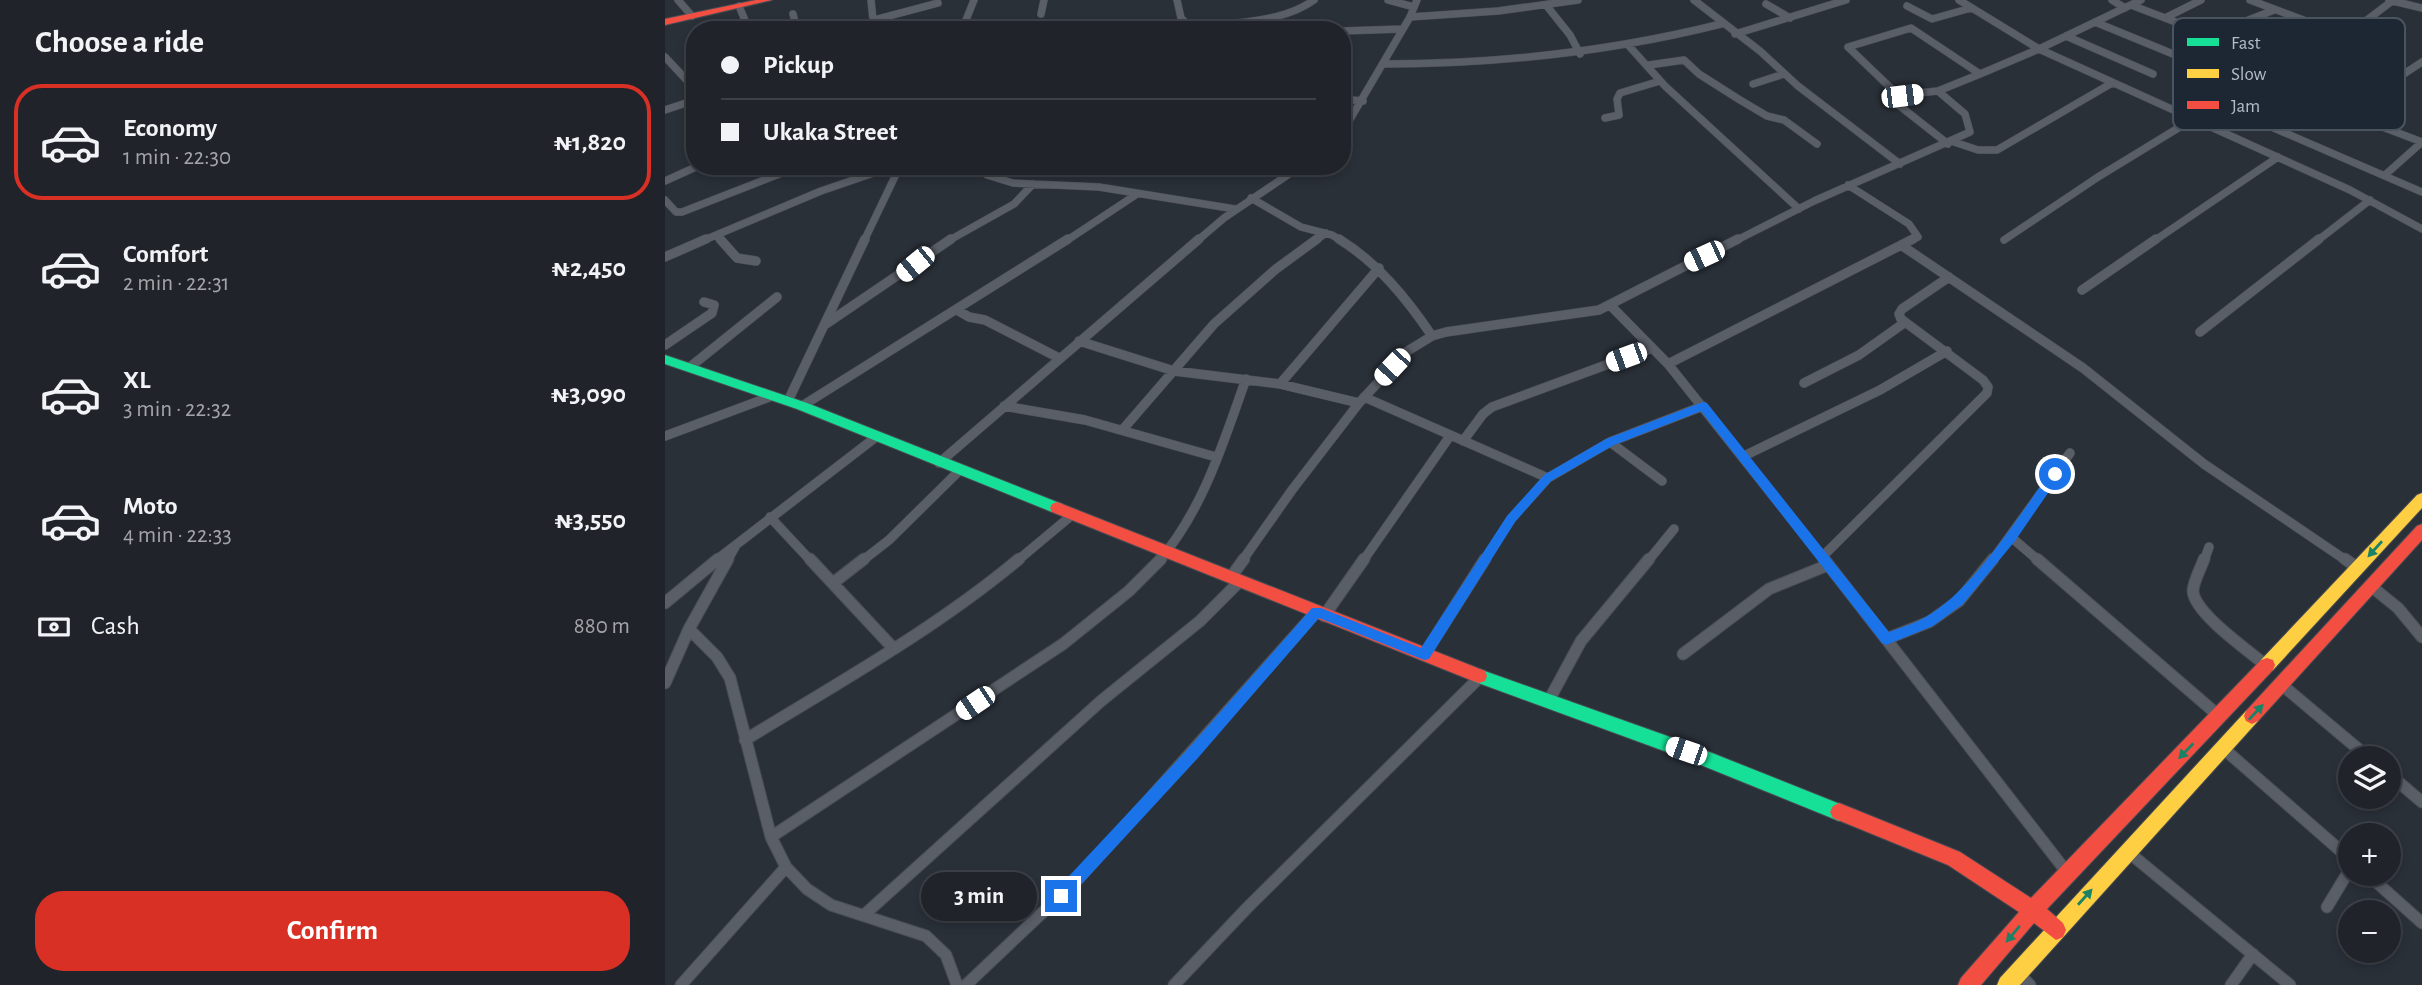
<!DOCTYPE html>
<html lang="en">
<head>
<meta charset="utf-8">
<style>
  :root { --surface:#20242a; --page:#282c32; --text:#f1f3f6; --muted:#a2a4a8; --line:#3d4147; --accent:#d93025 }
  body { margin:0; font-family:"Alegreya Sans",sans-serif; background:var(--page); color:var(--text); height:100vh; display:flex; flex-direction:column; font-size:26px; white-space:nowrap }
  * { box-sizing:border-box; margin:0 }
  p { font-size:23px; color:var(--muted) }
  .icon { flex:none; width:38px; height:38px; fill:none; stroke:currentColor; stroke-width:2; stroke-linecap:round; stroke-linejoin:round }
  .map { position:relative; flex:1; overflow:hidden }
  .details { display:flex; flex-direction:column; background:var(--surface); width:665px }
  .details>* { flex:none }
  .hud { position:absolute; left:21px; top:21px; width:665px; height:154px; border-radius:28px; box-shadow:0 4px 10px #0003,0 0 0 2px var(--line); display:grid; align-content:center; height:154px; padding:0 35px; background:var(--surface) }
  .controls { position:absolute; left:1673px; top:746px; display:grid; gap:14px }
  .controls a { display:grid; place-items:center; width:63px; height:63px; border-radius:50%; background:var(--surface); box-shadow:0 4px 10px #0003,0 0 0 2px var(--line); font-size:35px }
  .end { position:absolute; width:32px; height:32px; margin:-16px; border:9px solid #1a73e8; background:#fff; box-shadow:0 0 0 4px #fff }
  .from { border-radius:50% }
  .bubble { position:absolute; height:49px; border-radius:24px; background:var(--surface); box-shadow:0 4px 10px #0003,0 0 0 2px var(--line); font-size:23px; font-weight:700; line-height:49px; text-align:center }
  .car { position:absolute; width:21px; height:42px; margin:-21px -10px; border-radius:9px; box-shadow:0 0 5px 2px #0007; background:linear-gradient(#fff 24%,#345 0 40%,#fff 0 76%,#345 0 86%,#fff 0) }
  .hud b { display:flex; align-items:center; gap:24px; height:66px; font-size:26px }
  .hud b+b { border-top:2px solid var(--line) }
  .hud i { width:18px; height:18px; background:var(--text) }
  ul { padding:0; list-style:none }
  li { display:flex; align-items:center; gap:21px; height:116px; margin:0 14px 10px; padding:0 21px; border:4px solid transparent; border-radius:28px }
  li div { flex:1 }
  li b { display:block; font-size:26px }
  li em { font-style:normal; font-weight:700 }
  li.selected { border-color:var(--accent) }
  li>.icon { width:63px; height:63px; stroke-width:1.5 }
  h2 { padding:0 35px; font-size:32px; line-height:84px }
  .pay { display:flex; align-items:center; gap:18px; height:77px; padding:0 35px; font-size:26px }
  .pay p { margin-inline-start:auto }
  .button { display:flex; gap:14px; margin-top:auto; padding:14px 35px }
  .button a { flex:1; height:80px; border-radius:28px; background:var(--accent); color:#fff; font-size:28px; font-weight:700; line-height:80px; text-align:center }
  main { display:flex; flex:1; min-height:0 }
  .map>svg:first-child { display:block }
  .lines { fill:none; stroke-linecap:round; stroke-linejoin:round }
  .street-far2-casing { stroke:#484c53; stroke-width:8 }
  .street-far1-casing { stroke:#484c53; stroke-width:10 }
  .street-casing { stroke:#484c53; stroke-width:13 }
  .fast-casing { stroke:#484c53; stroke-width:2 }
  .slow-casing { stroke:#484c53; stroke-width:2 }
  .jam-casing { stroke:#484c53; stroke-width:2 }
  .street-far2 { stroke:#5a5e66; stroke-width:7 }
  .street-far1 { stroke:#5a5e66; stroke-width:9 }
  .street { stroke:#5a5e66; stroke-width:11 }
  .fast { fill:#16e098; fill-rule:evenodd }
  .slow { fill:#ffcf43; fill-rule:evenodd }
  .jam { fill:#f24e42; fill-rule:evenodd }
  .oneway { fill:#1a8366 }
  .route { fill:#1a73e8 }
  .key { fill:#1d2633; stroke:#4a5360; stroke-width:2 }
  .key-label { font-size:19px; fill:#b4bcc9 }
</style>
</head>
<body>
<main>
<section class="details">
<h2>Choose a ride</h2>
<ul>
<li class="selected"><svg class="icon" aria-label="car" viewBox="0 0 24 24"><path d="M5 17H2v-5l4-1 3-4h7l3 4 3 1v5h-3M9 17h6M6 11h13"/><circle cx="7" cy="17" r="2"/><circle cx="17" cy="17" r="2"/></svg><div><b>Economy</b><p>1 min · 22:30</p></div><em>₦1,820</em></li>
<li><svg class="icon" aria-label="car" viewBox="0 0 24 24"><path d="M5 17H2v-5l4-1 3-4h7l3 4 3 1v5h-3M9 17h6M6 11h13"/><circle cx="7" cy="17" r="2"/><circle cx="17" cy="17" r="2"/></svg><div><b>Comfort</b><p>2 min · 22:31</p></div><em>₦2,450</em></li>
<li><svg class="icon" aria-label="car" viewBox="0 0 24 24"><path d="M5 17H2v-5l4-1 3-4h7l3 4 3 1v5h-3M9 17h6M6 11h13"/><circle cx="7" cy="17" r="2"/><circle cx="17" cy="17" r="2"/></svg><div><b>XL</b><p>3 min · 22:32</p></div><em>₦3,090</em></li>
<li><svg class="icon" aria-label="car" viewBox="0 0 24 24"><path d="M5 17H2v-5l4-1 3-4h7l3 4 3 1v5h-3M9 17h6M6 11h13"/><circle cx="7" cy="17" r="2"/><circle cx="17" cy="17" r="2"/></svg><div><b>Moto</b><p>4 min · 22:33</p></div><em>₦3,550</em></li>
</ul>
<div class="pay"><svg class="icon" aria-label="cash" viewBox="0 0 24 24"><path d="M3 7h18v10H3z"/><circle cx="12" cy="12" r="2"/></svg>Cash<p>880 m</p></div>
<div class="button"><a>Confirm</a></div>
</section>
<div class="map">
<svg width="1757" height="985" viewBox="0 0 1757 985">
  <rect width="100%" height="100%" fill="#2a3038"/>
  <g class="lines">
    <g class="street-far2-casing">
      <path id="street-far2" d="M13 0 27 16
        M206 0 209 30
        M512 0 516 18 528 30
        M723 0 749 7
        M1029 0 1095 51 1133 86 1235 164
        M1294 0 1374 49 1685 190 1757 229
        M1447 0 1460 8
        M1585 0 1676 34
        M1724 0 1757 8
        M1101 4 1125 18
        M881 5 905 35 915 54
        M1466 5 1563 42 1570 39 1581 21 1609 10
        M74 6 84 30
        M1242 6 1267 19 1306 8
        M128 14 132 30
        M376 14 379 0
        M745 17 833 11 913 0
        M1500 18 1536 0
        M209 20 273 3
        M1430 22 1552 72
        M1698 23 1727 1
        M1246 28 1315 74 1273 91 1233 95 1183 47Z
        M297 30 309 0
        M528 30C568 20 614 25 649 0
        M677 31 737 29
        M1070 34 1181 0
        M1401 36 1488 74
        M964 46 1000 86 1134 209
        M0 57 30 89
        M1556 62 1569 52H1577L1676 74 1716 89 1757 62
        M718 64C833 64 944 52 1056 24
        M984 65 1019 60 1034 74 1075 100 1102 116 1119 120 1152 144
        M1315 74 1374 49 1476 0
        M1088 84 1119 74
        M677 99 698 101
        M1231 103 1283 144
        M1665 107 1757 142
        M0 110 30 100
        M940 118 954 115 952 99 955 93 995 81
        M1588 119 1757 192
        M677 133 745 17 752 0
        M1289 142 1313 150H1332L1447 83
        M313 166 322 175 348 183 434 187 570 209
        M1720 175 1757 142
        M0 181 33 166
        M1183 185 1244 224 1253 237 1245 241
        M586 198 636 227 667 235 677 241
        M0 200 11 212H17L135 166
        M52 235 56 241
        M1339 240 1433 177 1528 119
        M37 241 156 191 229 166
        M199 241 235 166
        M283 241 349 204 368 184
        M401 241 472 194
        M532 241 559 218 636 166
        M650 241 661 233
        M1070 241 1149 201 1305 132 1300 114 1273 91
        M1489 241 1613 157
        M1652 241 1705 200"/>
    </g>
    <g class="street-far1-casing">
      <path id="street-far1" d="M55 239 72 258 91 261
        M674 239C713 263 742 299 767 336
        M1236 245 1418 368 1539 464 1682 561
        M0 257 41 239
        M1417 290 1491 239
        M946 306 1003 364 1160 561
        M292 310 304 317 320 320 394 358
        M161 324 286 239
        M1535 332 1654 239
        M414 341 509 371 615 384 694 403
        M0 345 47 313 49 305 39 302
        M1003 364 1248 239
        M25 367 112 297
        M1139 383 1194 355 1239 323
        M615 384 714 268
        M699 397 883 478
        M123 401 200 239
        M137 406 403 239
        M339 406 420 420 551 457
        M459 428 549 324 611 269 652 239
        M0 436 107 396
        M798 441 818 414 827 407 987 348
        M945 442 997 481
        M1079 456 1215 390 1282 351
        M274 463 534 239
        M105 517 146 561
        M1346 537 1374 561
        M1157 557 1322 393 1323 387 1318 380 1236 319 1234 314 1237 309 1284 277
        M50 561 211 437
        M62 561 70 547
        M197 561 224 540 294 471
        M352 561 407 515
        M494 561C539 508 558 443 581 379
        M577 561 627 490 694 403 741 352 767 336 781 332 934 310 1073 239
        M698 561 785 436
        M819 561 846 519 883 478 945 442 1038 406
        M983 561 1009 529
        M1327 561 1405 453
        M1539 561 1544 547"/>
    </g>
    <g class="street-casing">
      <path id="street" d="M145 559 229 649
        M1159 559 1404 875
        M1372 559 1554 716
        M1539 559C1536 568 1528 582 1528 591 1529 613 1585 652 1602 666
        M1680 559 1693 568
        M566 577 579 559
        M168 583 199 559
        M1707 587 1733 608 1757 637
        M0 603 53 559
        M659 616 699 559
        M24 629 52 657 65 678 106 837 121 867 142 889 166 905 261 936 281 955 292 985
        M1221 639 1264 622 1294 601 1328 559
        M1018 654 1104 589 1163 565
        M759 655 820 559
        M0 683 24 629 63 559
        M1617 685 1704 758
        M883 702 916 641 984 559
        M80 740C173 683 270 629 354 559
        M1559 749 1685 859
        M1724 774 1757 802
        M106 837 398 644 464 591 496 559
        M1462 851 1625 985
        M1701 873 1757 923
        M1662 907 1685 869
        M199 915 436 701 535 621 575 581
        M1353 973 1365 985
        M16 985 121 867
        M301 985 414 878 651 612
        M509 985 582 908 815 677
        M1566 985 1588 954"/>
    </g>
    <g class="fast-casing">
      <path id="fast" d="M0 355 142 403 397 504 399 508 397 512H387L132 409 0 364Z
        M814 669 1022 743 1180 806 1183 812 1180 818 1174 821 1021 759 808 681 806 676 808 671Z"/>
    </g>
    <g class="slow-casing">
      <path id="slow" d="M1757 493V508L1608 670 1602 672 1596 670 1594 665 1596 660 1752 495Z
        M1587 708 1593 711 1595 716 1593 721 1355 985H1332L1335 978 1581 711Z"/>
    </g>
    <g class="jam-casing">
      <path id="jam" d="M91 0H107L0 25V19Z
        M392 502 820 671 822 676 820 681 814 683 808 681 387 512 385 508 387 504Z
        M1757 524V540L1593 721 1587 724 1581 721 1579 716 1581 711 1752 526Z
        M1602 658 1608 660 1610 665 1608 670 1382 909 1398 923 1401 930 1398 937 1391 940 1369 923 1316 985H1293L1296 978 1354 912 1283 865 1168 818 1165 812 1168 806 1174 803 1295 852 1366 898 1596 660Z"/>
    </g>
    <use href="#street-far2" class="street-far2"/>
    <use href="#street-far1" class="street-far1"/>
    <use href="#street" class="street"/>
    <use href="#fast" class="fast"/>
    <use href="#slow" class="slow"/>
    <use href="#jam" class="jam"/>
  </g>
  <defs><path id="oneway-solid" d="M-6-.8H1V-3.2L6.5 0L1 3.2V.8H-6Z" transform="scale(1.75)"/></defs>
  <g class="oneway">
    <use href="#oneway-solid" transform="translate(1710 549) rotate(132)"/>
    <use href="#oneway-solid" transform="translate(1591 712) rotate(-47)"/>
    <use href="#oneway-solid" transform="translate(1521 751) rotate(134)"/>
    <use href="#oneway-solid" transform="translate(1420 897) rotate(-48)"/>
    <use href="#oneway-solid" transform="translate(1348 934) rotate(130)"/>
  </g>
  <path class="route" d="M1038 402 1042 403 1224 632C1235 628 1248 624 1259 618 1307 592 1354 516 1386 471L1390 469 1396 474 1350 541 1298 604 1268 626 1221 645 1217 643 1036 411 949 445 886 481 850 522 764 659 759 660 654 618 532 759 401 901 396 904 390 901 388 896 390 891 522 750 647 608H656L756 648 842 516 879 475 941 439Z"/>
  <rect x="1508" y="18" width="232" height="112" rx="10" class="key"/>
  <rect x="1522" y="38" width="32" height="8" fill="#16e098"/>
  <rect x="1522" y="69" width="32" height="9" fill="#ffcf43"/>
  <rect x="1522" y="101" width="32" height="8" fill="#f24e42"/>
  <g class="key-label">
    <text x="1566" y="49">Fast</text>
    <text x="1566" y="80">Slow</text>
    <text x="1566" y="112">Jam</text>
  </g>
</svg>
<div class="controls">
<a><svg class="icon" aria-label="layers" viewBox="0 0 24 24"><path d="M12 4l9 5-9 5-9-5zM3 14l9 5 9-5"/></svg></a>
<a>+</a>
<a>−</a>
</div>
<i class="end from" style="left:1390px;top:474px"></i>
<i class="end" style="left:396px;top:896px"></i>
<div class="bubble" style="left:256px;top:872px;width:116px">3 min</div>
<i class="car" style="left:1237px;top:96px;rotate:83deg"></i>
<i class="car" style="left:1039px;top:256px;rotate:245deg"></i>
<i class="car" style="left:250px;top:264px;rotate:231deg"></i>
<i class="car" style="left:961px;top:357px;rotate:250deg"></i>
<i class="car" style="left:727px;top:367px;rotate:223deg"></i>
<i class="car" style="left:310px;top:703px;rotate:236deg"></i>
<i class="car" style="left:1021px;top:751px;rotate:289deg"></i>
<div class="hud">
<b><i class="from"></i>Pickup</b>
<b><i></i>Ukaka Street</b>
</div>
</div>
</main>
</body>
</html>
